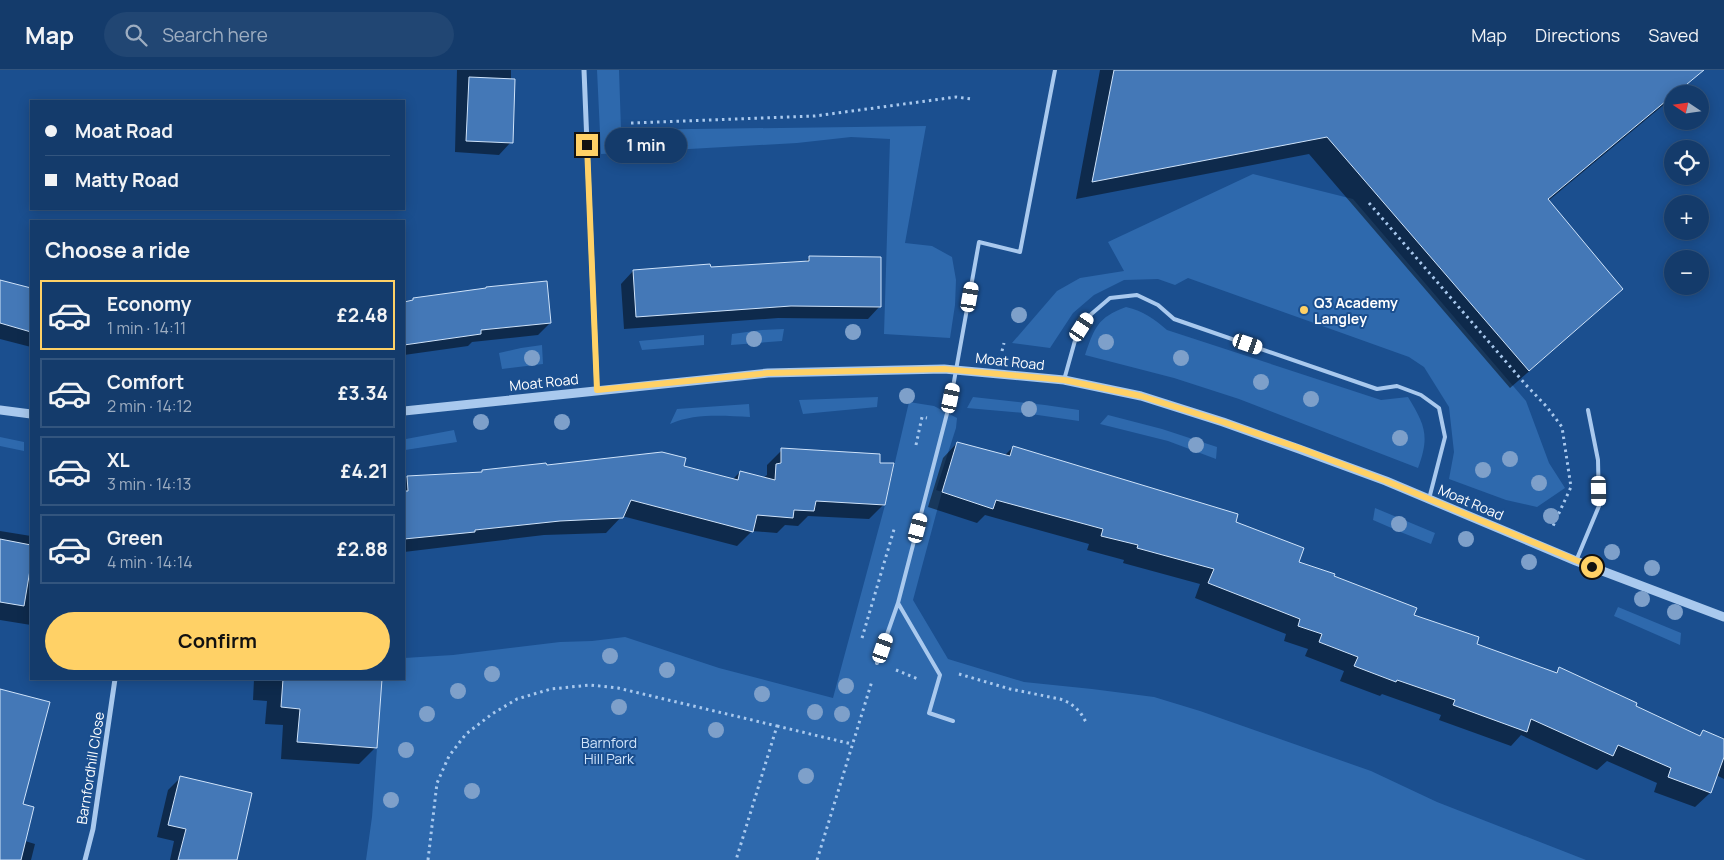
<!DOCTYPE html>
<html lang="en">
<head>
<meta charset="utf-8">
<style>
  :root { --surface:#143b6b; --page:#214673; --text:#f1f3f6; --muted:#9dadc1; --line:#33557e; --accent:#ffd166 }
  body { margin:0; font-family:Manrope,sans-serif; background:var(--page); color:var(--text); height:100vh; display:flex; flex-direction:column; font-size:19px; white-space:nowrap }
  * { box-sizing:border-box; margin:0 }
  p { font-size:16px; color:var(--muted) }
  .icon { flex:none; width:28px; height:28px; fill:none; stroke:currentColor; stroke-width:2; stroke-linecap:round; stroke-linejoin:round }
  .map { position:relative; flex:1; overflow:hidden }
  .panel { position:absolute; left:30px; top:150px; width:375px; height:460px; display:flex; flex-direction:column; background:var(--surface); border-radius:0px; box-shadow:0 2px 12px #0003,0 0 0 1px var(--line) }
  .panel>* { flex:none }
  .hud { position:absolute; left:30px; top:30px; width:375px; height:110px; border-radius:0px; box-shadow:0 2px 12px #0003,0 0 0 1px var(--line); display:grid; align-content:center; height:110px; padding:0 15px; background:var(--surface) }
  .needle { width:32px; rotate:283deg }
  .fabs { position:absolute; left:1664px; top:15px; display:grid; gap:10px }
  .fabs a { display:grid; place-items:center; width:45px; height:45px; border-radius:50%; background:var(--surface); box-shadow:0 2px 12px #0003,0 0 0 1px var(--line); font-size:25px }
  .end { position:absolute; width:22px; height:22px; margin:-11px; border:6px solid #ffd166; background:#111; box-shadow:0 0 0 2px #111 }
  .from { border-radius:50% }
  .bubble { position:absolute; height:35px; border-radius:18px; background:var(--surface); box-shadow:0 2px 12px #0003,0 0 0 1px var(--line); font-size:16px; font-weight:700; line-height:35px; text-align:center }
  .car { position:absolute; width:15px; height:30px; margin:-15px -8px; border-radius:6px; box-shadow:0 0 4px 1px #0007; background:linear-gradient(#fff 24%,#345 0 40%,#fff 0 76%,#345 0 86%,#fff 0) }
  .hud b { display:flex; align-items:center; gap:18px; height:48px; font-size:19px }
  .hud b+b { border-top:1px solid var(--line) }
  .hud i { width:12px; height:12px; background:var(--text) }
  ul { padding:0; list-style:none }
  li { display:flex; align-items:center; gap:15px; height:70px; margin:0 10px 8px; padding:0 5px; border:2px solid var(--line); border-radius:0px }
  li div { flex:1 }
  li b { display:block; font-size:19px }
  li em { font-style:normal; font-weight:700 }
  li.selected { border-color:var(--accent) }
  li>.icon { width:45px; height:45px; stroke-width:1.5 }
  h2 { padding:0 15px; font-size:22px; line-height:60px }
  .cta { display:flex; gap:10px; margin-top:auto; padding:10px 15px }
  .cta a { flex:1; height:58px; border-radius:30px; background:var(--accent); color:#111; font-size:20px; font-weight:700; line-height:58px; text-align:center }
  header { display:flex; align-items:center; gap:30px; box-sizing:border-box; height:70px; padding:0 25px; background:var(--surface); border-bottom:1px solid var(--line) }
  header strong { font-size:24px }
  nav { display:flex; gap:28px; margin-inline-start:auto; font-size:18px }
  .search { width:350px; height:45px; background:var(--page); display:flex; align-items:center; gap:12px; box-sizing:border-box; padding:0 18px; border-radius:28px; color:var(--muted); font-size:19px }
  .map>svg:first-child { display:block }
  .green { fill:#2e69ad }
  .shadow { fill:#0007 }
  .building { fill:#4478b7; stroke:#cfe3fa }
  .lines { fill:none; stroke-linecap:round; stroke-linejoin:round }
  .path { stroke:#a9c9ee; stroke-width:3; stroke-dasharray:2.5 4; stroke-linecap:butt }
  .service { stroke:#a9c9ee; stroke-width:4 }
  .minor { stroke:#a9c9ee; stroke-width:5 }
  .tertiary { stroke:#a9c9ee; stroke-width:9 }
  .tree { fill:#7ea0ca }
  .route { stroke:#ffd166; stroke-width:6 }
  .poi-dot { fill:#ffd166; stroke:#1b4f8f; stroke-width:2 }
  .labels { text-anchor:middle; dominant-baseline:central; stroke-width:4; stroke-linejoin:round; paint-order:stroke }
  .poi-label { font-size:14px; font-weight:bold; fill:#fff; stroke:#1b4f8f; text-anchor:start }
  .street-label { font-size:14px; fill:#fff; stroke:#1b4f8f }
  .park-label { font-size:14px; fill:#cfe3fa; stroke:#1b4f8f }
</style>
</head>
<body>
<header>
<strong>Map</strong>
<div class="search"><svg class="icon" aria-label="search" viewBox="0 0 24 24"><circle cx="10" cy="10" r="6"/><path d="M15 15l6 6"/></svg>Search here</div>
<nav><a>Map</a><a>Directions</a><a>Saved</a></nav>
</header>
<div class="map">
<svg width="1724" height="790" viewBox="0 0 1724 790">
  <rect width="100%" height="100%" fill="#1b4f8f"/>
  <path class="green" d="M597 0H619L621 60 926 56 905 173 932 176 952 187 956 210 955 235 950 268 884 264 890 69 851 67 797 73 601 84Z
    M1253 104 1353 129 1526 331 1549 393 1565 418 1537 437 1506 430 1449 409 1454 382 1449 337 1424 297 1409 287 1188 208 1175 215 1158 209 1124 210 1094 225 1073 243 1050 278 1012 273 1057 221 1080 208 1124 201 1108 172Z
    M1126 237C1144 241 1154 249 1167 260L1381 330 1408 327C1425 355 1430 366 1418 398L1239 329 1174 308 1085 285C1095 257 1097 248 1126 237Z
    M784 259 782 271 731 275 732 264 762 260Z
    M704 265V275L642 280 639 271Z
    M542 275 543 294 502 299 499 283 521 278Z
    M878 327 877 337 803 344 799 330Z
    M973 327 1045 335 1079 340V351L1024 343 967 338Z
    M909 332 934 336 957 348 956 358 936 420 942 422 913 530 948 589 1024 612 1092 619 1154 627 1200 641 1371 701 1437 732 1586 790H366L372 747 382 609H404V588L453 585 560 572 592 571 625 567 719 598 833 628 885 435Z
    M749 334 750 347C724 346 695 343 670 354L677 339Z
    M1108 345 1162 359 1217 377 1216 389 1168 371 1100 354Z
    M454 360 457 372 405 380 406 369Z
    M0 367 24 372V381L0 376Z
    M1375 438 1435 463 1431 474 1403 463 1373 450Z
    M1618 537 1681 563 1680 575 1614 546Z"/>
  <path class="shadow" d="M457 0H511V72L499 85 455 82Z
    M1100 0H1690L1695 6 1677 24H1672V28L1548 131 1621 219 1603 236 1510 318 1309 84 1076 129Z
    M809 188 880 236 868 249 778 248 624 259 621 214 633 201 710 199 805 192Z
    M0 211 31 220V277L0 269Z
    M414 229 550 253 538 265 472 272 468 276 404 285V233L411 232Z
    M957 373 1004 386 1013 377 1234 453 1297 493 1332 507 1475 575 1555 603 1560 599 1634 636 1699 666 1703 662 1723 670 1724 666V709L1716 705 1710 723 1695 737 1654 722 1657 713 1607 691 1597 700 1521 665 1511 676 1439 650 1441 645 1382 624 1380 626 1340 611 1344 601 1305 586 1308 579 1284 571 1286 564 1195 528 1200 514 1123 493 1124 490 1087 480 1089 474 985 445 977 453 928 437 943 388Z
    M782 380 884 434 869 449 808 446 798 456 785 455 777 463 752 461 737 476 622 446 606 463 544 465 404 482V411L407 407 480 404 483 401 545 397H682L732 410 740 402 763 408 767 405V395Z
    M0 461 31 466V555L0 550Z
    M254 609H381L376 677 359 694 281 689 283 655 265 654 267 631 253 630Z
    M0 621 22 735 25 771 35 774 31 790H0Z
    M180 708 240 777 236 790H170L174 771 157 767 168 720Z"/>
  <path class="building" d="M1114 0H1704L1675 24H1672V26L1548 129 1623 219 1529 301 1327 67 1092 112Z
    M469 7 515 9 513 73 466 71Z
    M809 186 881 187V237L791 236 636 247 633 200 710 194 711 197 809 191Z
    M0 210 31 218V262L0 253Z
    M547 211 551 253 481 260V264L404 275V232L413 230V228L486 218V217Z
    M957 372 1010 386 1013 376 1238 444 1236 452 1304 478 1299 492 1335 504 1334 506 1417 538 1414 545 1479 567 1477 574 1557 603 1559 597 1637 633 1636 636 1700 666 1703 660 1724 669V687L1711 723 1668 707 1671 698 1618 675 1613 686 1531 649 1527 662 1453 635 1455 630 1397 610 1396 612 1354 596 1358 587 1319 572 1322 564 1298 556 1300 549 1208 513 1214 499 1137 478 1138 475 1101 466 1103 459 996 430 993 439 942 422Z
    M781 378 880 384V393H894L885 435 816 431 814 441 794 440 793 448 757 445 753 462 631 430 623 448 560 451 475 460V462L404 469V421H408L407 406 482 402V400L546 393 547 395 662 382 686 388 684 396 738 410 740 401 775 410 776 394 781 393Z
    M0 469 31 475V494L24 536 0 532Z
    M283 609H382L377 678 297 672 300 639 281 637Z
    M0 619 50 632 23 734 34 737 21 790H0Z
    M180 706 252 723 237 790H178L186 759 168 755Z"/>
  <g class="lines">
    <path class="path" d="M631 53 815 46 956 27 972 29
      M1369 133 1526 315 1547 337 1562 357 1571 417 1553 456
      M1002 281 1004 273
      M916 375 922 347 927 348
      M862 568 895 456
      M896 600 918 609
      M959 604 1010 619 1060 629 1070 633 1080 642 1086 652
      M777 656 852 674
      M428 790 437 713 449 686 466 664 492 644 517 629 551 619 590 615 618 618 777 656 736 790
      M817 790 872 611"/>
    <path class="service" d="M1064 310 1076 267 1089 246 1110 228 1137 225 1158 235 1174 249 1377 319 1397 316 1421 325 1439 338 1445 367 1429 429
      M1576 491 1599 436 1598 390 1588 340
      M898 533 951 328 979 172 1020 182 1055 0
      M877 593 898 533 940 605 929 643 953 651"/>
    <path class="minor" d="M584 0 597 320
      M85 790 93 759 115 609"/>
    <path class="tertiary" d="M0 340 31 344
      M404 341 768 303 944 299 1064 310 1141 326 1223 352 1299 379 1386 411 1576 491 1724 547"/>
  </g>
  <g class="tree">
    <circle cx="1019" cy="245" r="8"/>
    <circle cx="853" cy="262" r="8"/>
    <circle cx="754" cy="269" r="8"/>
    <circle cx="1106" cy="272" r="8"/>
    <circle cx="532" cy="288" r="8"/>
    <circle cx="1181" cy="288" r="8"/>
    <circle cx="1261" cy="312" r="8"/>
    <circle cx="907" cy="326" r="8"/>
    <circle cx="1311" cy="329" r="8"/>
    <circle cx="1029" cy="339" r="8"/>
    <circle cx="481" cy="352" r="8"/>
    <circle cx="562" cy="352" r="8"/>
    <circle cx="1400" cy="368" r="8"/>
    <circle cx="1196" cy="375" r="8"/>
    <circle cx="1510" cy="389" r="8"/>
    <circle cx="1483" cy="400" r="8"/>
    <circle cx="1539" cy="413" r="8"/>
    <circle cx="1551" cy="446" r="8"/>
    <circle cx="1399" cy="454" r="8"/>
    <circle cx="1466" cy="469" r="8"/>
    <circle cx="1612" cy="482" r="8"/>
    <circle cx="1529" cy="492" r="8"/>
    <circle cx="1652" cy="498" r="8"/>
    <circle cx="1642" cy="529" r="8"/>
    <circle cx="1675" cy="542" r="8"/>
    <circle cx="610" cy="586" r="8"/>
    <circle cx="667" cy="600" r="8"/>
    <circle cx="492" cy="604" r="8"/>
    <circle cx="846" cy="616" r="8"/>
    <circle cx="458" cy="621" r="8"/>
    <circle cx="762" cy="624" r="8"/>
    <circle cx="619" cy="637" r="8"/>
    <circle cx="815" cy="642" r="8"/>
    <circle cx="427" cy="644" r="8"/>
    <circle cx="842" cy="644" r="8"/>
    <circle cx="716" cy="660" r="8"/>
    <circle cx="406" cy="680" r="8"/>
    <circle cx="806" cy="706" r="8"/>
    <circle cx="472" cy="721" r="8"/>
    <circle cx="391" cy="730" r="8"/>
  </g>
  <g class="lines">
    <path class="route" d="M587 75 597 320 768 303 944 299 1064 310 1141 326 1223 352 1299 378 1386 411 1592 497"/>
  </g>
  <circle class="poi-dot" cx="1304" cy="240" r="5"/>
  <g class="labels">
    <g class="poi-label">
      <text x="1314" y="232">Q3 Academy<tspan x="1314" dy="16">Langley</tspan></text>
    </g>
    <g class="street-label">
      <text transform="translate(1010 291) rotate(6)">Moat Road</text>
      <text transform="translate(544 312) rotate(-6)">Moat Road</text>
      <text transform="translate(1471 432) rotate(23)">Moat Road</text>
      <text transform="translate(90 698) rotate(-81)">Barnfordhill Close</text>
    </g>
    <g class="park-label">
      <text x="609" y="672">Barnford<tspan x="609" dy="16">Hill Park</tspan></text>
    </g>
  </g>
</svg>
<div class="fabs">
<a><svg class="needle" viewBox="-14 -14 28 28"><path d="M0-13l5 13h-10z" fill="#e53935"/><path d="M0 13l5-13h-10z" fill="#9dadc1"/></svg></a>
<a><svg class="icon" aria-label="locate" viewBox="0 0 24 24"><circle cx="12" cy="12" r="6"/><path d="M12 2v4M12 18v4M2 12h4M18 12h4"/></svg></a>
<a>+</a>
<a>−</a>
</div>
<i class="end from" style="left:1592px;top:497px"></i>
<i class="end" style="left:587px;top:75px"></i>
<div class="bubble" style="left:605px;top:58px;width:82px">1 min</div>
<i class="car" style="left:970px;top:227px;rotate:10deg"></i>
<i class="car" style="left:1082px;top:257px;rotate:33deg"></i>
<i class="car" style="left:1248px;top:274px;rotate:109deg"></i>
<i class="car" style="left:951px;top:328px;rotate:12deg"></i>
<i class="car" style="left:1599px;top:421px;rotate:179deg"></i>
<i class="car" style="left:918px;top:458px;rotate:15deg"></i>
<i class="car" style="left:883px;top:578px;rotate:19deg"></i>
<div class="hud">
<b><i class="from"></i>Moat Road</b>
<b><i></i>Matty Road</b>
</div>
<section class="panel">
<h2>Choose a ride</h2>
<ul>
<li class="selected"><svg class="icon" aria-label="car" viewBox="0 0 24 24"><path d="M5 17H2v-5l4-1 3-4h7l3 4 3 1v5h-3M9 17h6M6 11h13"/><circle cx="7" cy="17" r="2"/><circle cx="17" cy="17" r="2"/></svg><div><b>Economy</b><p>1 min · 14:11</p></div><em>£2.48</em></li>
<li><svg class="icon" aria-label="car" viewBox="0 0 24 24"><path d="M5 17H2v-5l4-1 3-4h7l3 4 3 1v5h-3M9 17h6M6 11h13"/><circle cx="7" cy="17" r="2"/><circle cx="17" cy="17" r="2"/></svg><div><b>Comfort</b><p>2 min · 14:12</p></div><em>£3.34</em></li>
<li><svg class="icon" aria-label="car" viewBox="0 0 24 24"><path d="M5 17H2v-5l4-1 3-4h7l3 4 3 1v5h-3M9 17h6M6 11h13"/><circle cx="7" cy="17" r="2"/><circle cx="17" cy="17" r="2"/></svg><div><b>XL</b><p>3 min · 14:13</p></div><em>£4.21</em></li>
<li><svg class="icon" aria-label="car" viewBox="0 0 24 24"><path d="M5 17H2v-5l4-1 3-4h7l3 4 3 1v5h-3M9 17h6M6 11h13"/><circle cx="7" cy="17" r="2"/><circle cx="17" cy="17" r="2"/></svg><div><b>Green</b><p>4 min · 14:14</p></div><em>£2.88</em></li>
</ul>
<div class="cta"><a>Confirm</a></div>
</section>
</div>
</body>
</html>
